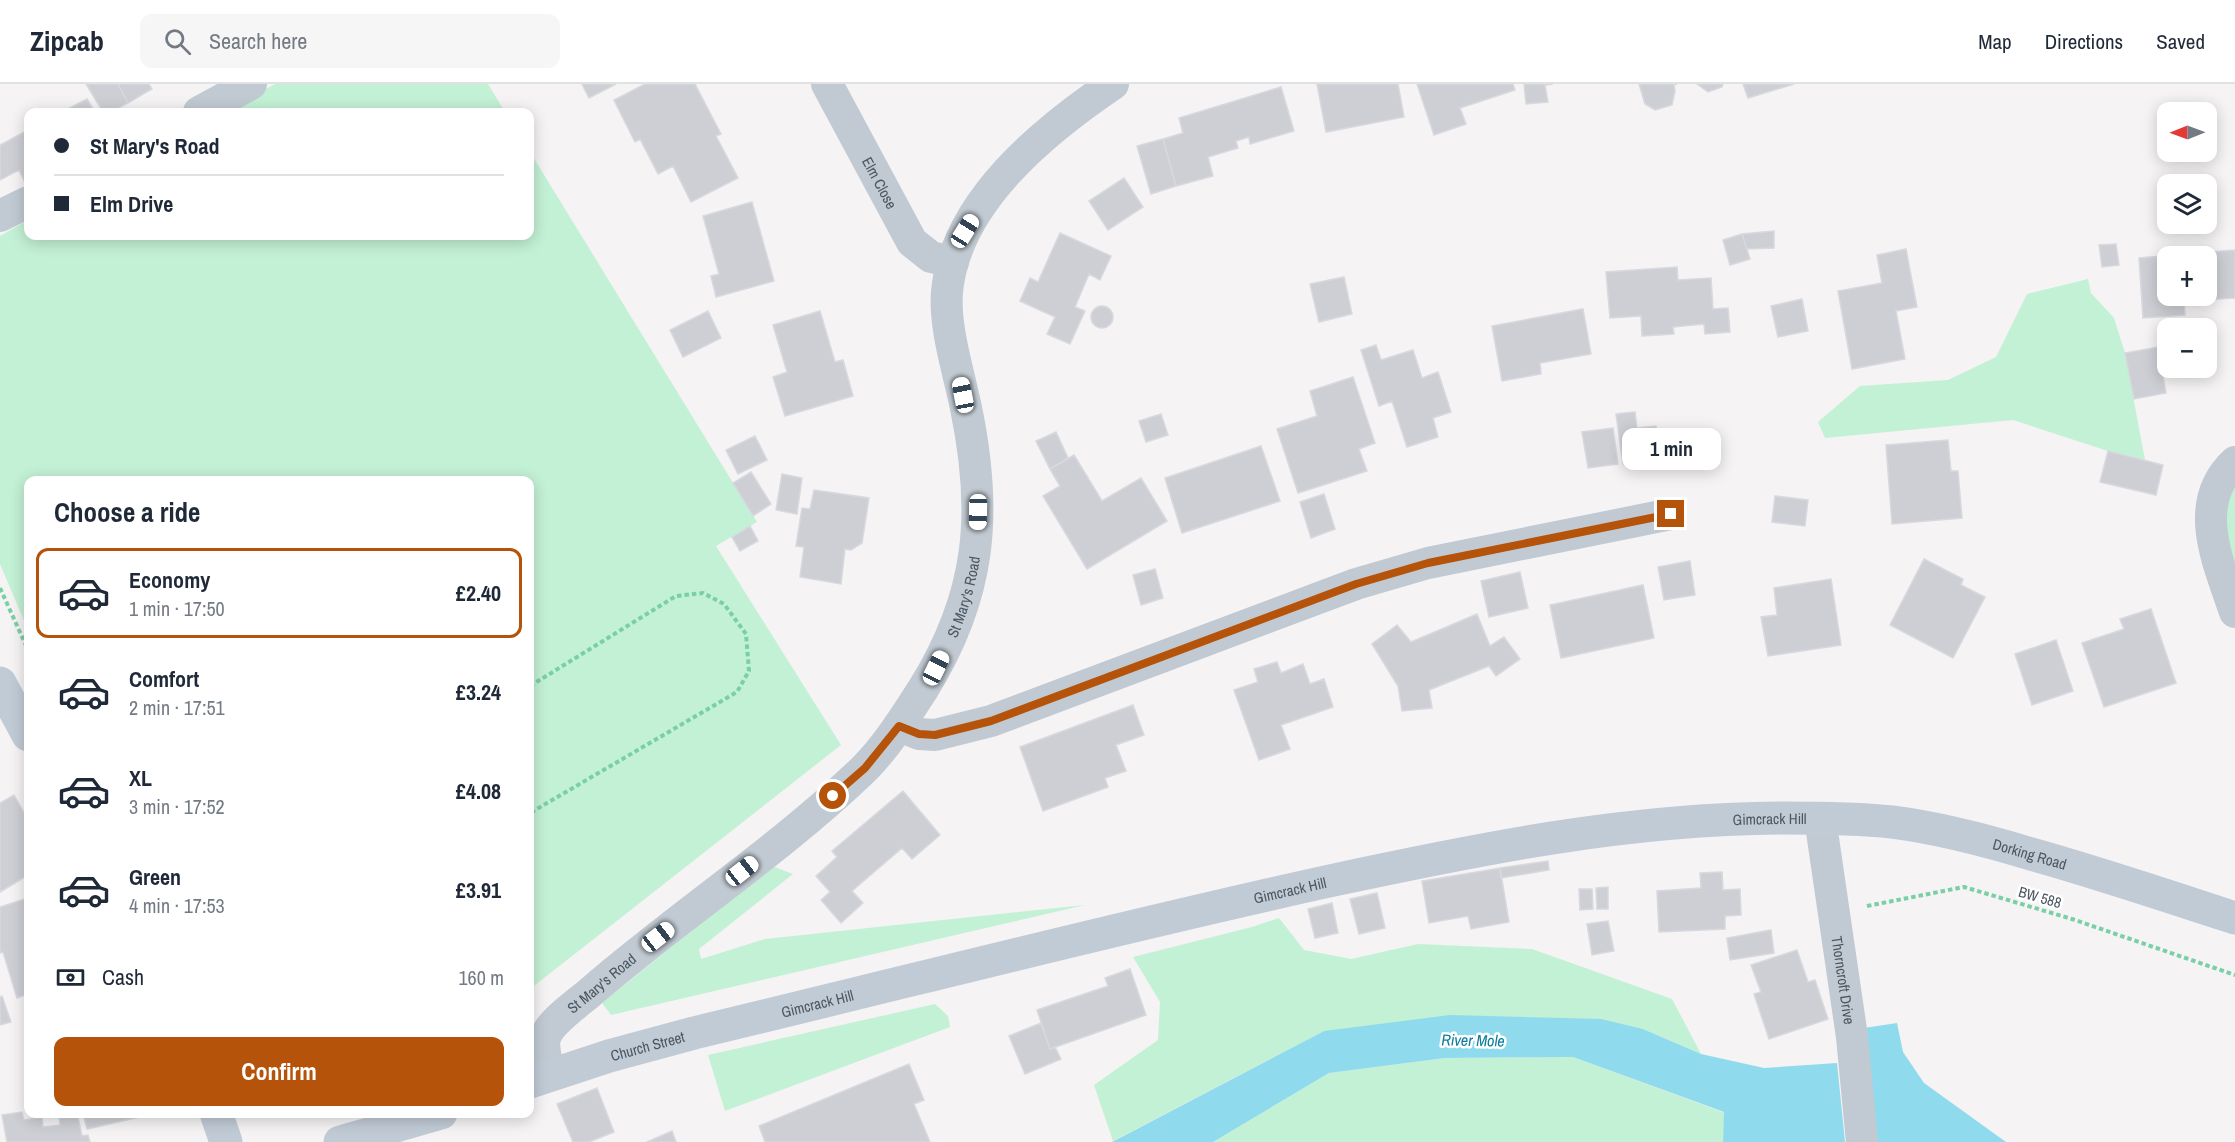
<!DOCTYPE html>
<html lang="en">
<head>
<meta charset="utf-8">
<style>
  :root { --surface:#fff; --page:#f6f6f7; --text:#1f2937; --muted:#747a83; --line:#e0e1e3; --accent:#b45309 }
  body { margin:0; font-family:"Archivo Narrow",sans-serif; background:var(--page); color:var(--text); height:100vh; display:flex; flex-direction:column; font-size:22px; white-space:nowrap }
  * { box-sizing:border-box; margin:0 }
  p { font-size:20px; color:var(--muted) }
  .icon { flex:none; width:33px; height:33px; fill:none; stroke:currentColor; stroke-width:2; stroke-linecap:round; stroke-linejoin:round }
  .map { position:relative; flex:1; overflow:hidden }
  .panel { position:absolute; left:24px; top:392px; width:510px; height:642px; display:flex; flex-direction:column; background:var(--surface); border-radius:12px; box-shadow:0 3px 15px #0003 }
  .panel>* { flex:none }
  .banner { position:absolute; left:24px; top:24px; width:510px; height:132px; border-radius:12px; box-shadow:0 3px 15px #0003; display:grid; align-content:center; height:132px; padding:0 30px; background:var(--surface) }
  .needle { width:39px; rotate:269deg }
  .fabs { position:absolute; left:2157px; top:18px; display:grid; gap:12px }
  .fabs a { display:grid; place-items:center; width:60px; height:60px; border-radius:12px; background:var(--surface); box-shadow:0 3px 15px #0003; font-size:30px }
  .end { position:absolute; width:27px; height:27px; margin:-14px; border:8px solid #b45309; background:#fff; box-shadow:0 0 0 3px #fff }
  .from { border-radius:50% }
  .bubble { position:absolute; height:42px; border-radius:12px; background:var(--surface); box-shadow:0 3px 15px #0003; font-size:20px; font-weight:700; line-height:42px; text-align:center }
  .car { position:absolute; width:18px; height:36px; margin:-18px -9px; border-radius:8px; box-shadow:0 0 4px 2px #0007; background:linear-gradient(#fff 24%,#345 0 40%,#fff 0 76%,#345 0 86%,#fff 0) }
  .banner b { display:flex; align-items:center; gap:21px; height:57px; font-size:22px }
  .banner b+b { border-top:2px solid var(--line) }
  .banner i { width:15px; height:15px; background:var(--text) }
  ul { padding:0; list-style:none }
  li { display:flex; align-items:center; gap:18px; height:90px; margin:0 12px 9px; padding:0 18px; border:3px solid transparent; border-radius:12px }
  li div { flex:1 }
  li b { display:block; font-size:22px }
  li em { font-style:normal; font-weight:700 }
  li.current { border-color:var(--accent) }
  li>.icon { width:54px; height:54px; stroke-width:1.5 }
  h2 { padding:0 30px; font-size:27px; line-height:72px }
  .pay { display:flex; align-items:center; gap:15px; height:66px; padding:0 30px; font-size:22px }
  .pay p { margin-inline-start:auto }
  .primary-button { display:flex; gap:12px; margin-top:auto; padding:12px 30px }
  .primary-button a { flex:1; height:69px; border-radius:12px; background:var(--accent); color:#fff; font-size:24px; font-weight:700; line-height:69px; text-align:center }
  header { display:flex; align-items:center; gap:36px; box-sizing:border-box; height:84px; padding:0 30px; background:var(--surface); border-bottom:2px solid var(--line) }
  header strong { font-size:28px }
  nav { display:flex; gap:33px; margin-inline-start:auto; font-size:21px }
  .search { width:420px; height:54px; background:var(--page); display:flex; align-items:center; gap:15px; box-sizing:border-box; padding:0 21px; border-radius:12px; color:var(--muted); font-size:22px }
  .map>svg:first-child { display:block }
  .green { fill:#c3f1d5 }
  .water { fill:#90daee }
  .building { fill:#cdcfd5; stroke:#d7d9de; stroke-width:1.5; fill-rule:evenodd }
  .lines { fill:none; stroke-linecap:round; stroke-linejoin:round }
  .path { stroke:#7ad0a6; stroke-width:4; stroke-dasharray:4.5 3; stroke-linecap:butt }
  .minor { stroke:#c1cad2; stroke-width:32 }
  .secondary { stroke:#c1cbd6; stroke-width:33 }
  .route { stroke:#b45309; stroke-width:8 }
  .labels { text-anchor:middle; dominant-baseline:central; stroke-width:5; stroke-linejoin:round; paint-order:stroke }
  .street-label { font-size:15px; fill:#4a5661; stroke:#fff }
  .water-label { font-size:16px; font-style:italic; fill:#0c7c9b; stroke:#fff }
</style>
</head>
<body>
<header>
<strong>Zipcab</strong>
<div class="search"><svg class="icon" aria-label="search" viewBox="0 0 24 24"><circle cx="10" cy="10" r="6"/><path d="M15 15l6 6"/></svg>Search here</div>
<nav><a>Map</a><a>Directions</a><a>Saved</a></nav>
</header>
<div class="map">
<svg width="2235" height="1058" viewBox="0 0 2235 1058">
  <rect width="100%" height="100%" fill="#f5f3f3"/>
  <path class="green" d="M275 0H488L505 28H223Z
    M530 68 757 438 716 462 841 661 530 905V396H28V546L0 480V152L28 136V152H530Z
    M2088 195 2091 209 2114 234 2125 269 2145 376 2108 367 2013 336 1825 354 1818 338 1860 302 1948 296 1996 273 2027 210Z
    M2235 399V484L2223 432Z
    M772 782 793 790 699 865 701 875 765 855 1085 821 611 931 602 919Z
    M1279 834 1304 866 1351 875 1418 860 1532 865 1672 915 1701 970 1643 945 1324 947 1113 1057 1094 1001 1158 956 1160 918 1133 873 1252 843Z
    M935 920 948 932 950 943 725 1027 708 971Z
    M1573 973 1725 1029 1723 1058H1213L1329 989 1445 974Z"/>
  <path class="water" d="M1450 931 1601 935 1643 945 1701 970 1764 984 1837 979 1845 1058H1723L1724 1028 1573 973 1445 974 1329 989 1213 1058H1112L1324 947Z
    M1897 939 1903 968 1924 999 2006 1058H1876L1864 944Z"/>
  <path class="building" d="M86 0H118L128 19 111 28H103Z
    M118 0H149L152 5 128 19Z
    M582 0H616L589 14Z
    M645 0H695L721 50 716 52 738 94 691 118 673 82 658 90 640 55 635 58 614 16Z
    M1317 0H1398L1404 33 1326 48Z
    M1417 0H1513L1515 6 1460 24 1466 40 1434 51Z
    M1524 0H1553L1545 1 1548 18 1526 20Z
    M1639 0H1677L1674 1 1675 7 1672 21 1655 26 1645 20Z
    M1697 0H1723L1722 3 1708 8Z
    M1743 0H1794L1748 14Z
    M1281 3 1294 47 1250 60 1249 53 1236 57 1238 64 1208 73 1213 92 1176 102 1163 55 1183 49 1179 34Z
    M87 15 95 28H62Z
    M28 46V99L26 101 19 86 0 96V61Z
    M1163 55 1176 102 1151 110 1137 62Z
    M1124 94 1143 123 1108 146 1089 117Z
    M752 118 774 197 716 213 711 192 719 190 703 132Z
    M1774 147V164L1747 165 1742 150Z
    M1060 149 1111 172 1100 196 1089 190 1075 223 1085 227 1070 260 1047 250 1055 233 1020 217 1030 194 1038 198Z
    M1742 150 1750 175 1730 181 1723 156Z
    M2116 160 2119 181 2102 183 2099 161Z
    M1906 165 1917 223 1896 227 1905 275 1852 285 1838 207 1882 199 1877 171Z
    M2235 166V214L2184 217 2185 231 2143 234 2139 174ZM2168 172H2206V212H2168Z
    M1677 183 1678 196 1711 194 1713 225 1728 224 1730 248 1705 250 1704 240 1673 243 1674 250 1642 252 1641 232 1610 234 1606 188Z
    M1344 193 1352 230 1319 238 1310 200Z
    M1802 215 1808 247 1778 253 1771 222Z
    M1091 233a11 11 0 1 1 22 0a11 11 0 1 1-22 0Z
    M1583 225 1591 270 1540 279 1541 290 1502 297 1492 242Z
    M708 227 721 254 683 273 670 246Z
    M820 227 835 278 843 276 853 312 785 332 773 293 787 288 773 241Z
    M1376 261 1381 276 1413 266 1422 294 1438 288 1451 328 1433 334 1438 353 1407 363 1392 317 1379 322 1361 266Z
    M2158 263 2166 309 2134 315 2125 269Z
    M1353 293 1375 359 1359 365 1367 387 1298 409 1277 345 1317 332 1310 307Z
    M1635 328 1637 344 1656 342 1661 376 1623 380 1616 330Z
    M1161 330 1168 351 1146 358 1139 337Z
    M1613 344 1618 380 1588 384 1582 348Z
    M1056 348 1068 374 1050 385 1036 357Z
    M755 352 767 376 738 390 726 366Z
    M1948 356 1951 387H1958L1962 434 1892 440 1886 361Z
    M1261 362 1280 417 1182 449 1165 394Z
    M2108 367 2163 381 2156 411 2100 398Z
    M1074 371 1102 417 1141 394 1167 437 1087 485 1043 412 1060 402 1050 385Z
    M751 388 771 420 753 432 733 399Z
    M782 390 802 394 797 430 776 426Z
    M814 406 869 414 862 459 851 466 845 465 841 500 800 493 804 463 796 462 802 424 810 425Z
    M1324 410 1335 445 1311 454 1300 418Z
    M1775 412 1808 416 1805 442 1772 438Z
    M750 442 758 457 740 467 732 453Z
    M1924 475 1963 495 1961 501 1985 513 1953 574 1890 541Z
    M1690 477 1695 511 1664 516 1658 483Z
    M1155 485 1163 514 1141 521 1133 491Z
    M1520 488 1528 524 1489 533 1481 497Z
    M1831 495 1841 561 1768 572 1761 533 1777 531 1774 504Z
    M1643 501 1654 554 1561 574 1550 521Z
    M2151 525 2176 599 2104 623 2082 559 2124 545 2120 535Z
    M1477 530 1490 562 1504 553 1520 575 1496 592 1489 582 1429 606 1432 624 1402 627 1398 602 1372 560 1397 541 1411 558Z
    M2056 556 2073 607 2032 621 2015 570Z
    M1277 578 1281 589 1303 580 1310 600 1324 595 1333 623 1281 641 1290 665 1259 676 1234 606 1258 598 1254 585Z
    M1133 621 1144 651 1116 661 1126 687 1105 694 1108 703 1043 727 1020 663Z
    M903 707 940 751 912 775 902 764 852 807 863 819 841 839 821 816 830 808 816 792 837 773 832 767Z
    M14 711 28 736V791L0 808V719Z
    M1548 777 1549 786 1501 794 1500 784Z
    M1500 784 1509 838 1471 845 1468 832 1429 839 1422 797Z
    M1722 788 1723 806 1740 805 1741 831 1725 832V845L1659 848 1657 807 1701 804 1700 789Z
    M1608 803V825H1597L1596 804Z
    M1579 805H1592L1593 825 1580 826Z
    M1377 809 1385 844 1359 850 1350 815Z
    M28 814V910L17 914 3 868 0 869V823Z
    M1332 819 1338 849 1315 854 1308 825Z
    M1608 837 1614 867 1592 871 1587 840Z
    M1771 846 1774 869 1730 876 1727 854Z
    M1797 866 1808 898 1815 896 1828 935 1769 955 1754 910 1761 908 1751 881Z
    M1130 885 1146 931 1050 965 1037 926 1108 902 1105 894Z
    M2 912 11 938 0 941V913Z
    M1041 939 1050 965 1055 963 1061 975 1025 990 1009 952Z
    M909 980 924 1016 914 1020 930 1058H765L759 1042Z
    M597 1004 614 1048 589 1058H573L557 1020Z
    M22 1028 24 1036 42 1033 43 1043 60 1041 59 1033 77 1029 82 1052 88 1051 90 1058H7L2 1031Z
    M83 1029H157L87 1045Z
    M672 1047 676 1058H647Z"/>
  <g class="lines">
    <path class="path" d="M0 504 28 566
      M530 602 676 512 703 509 724 520 746 550 749 587 737 608 530 729
      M1867 822 1964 803 2072 835 2235 891"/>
    <g class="minor">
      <path id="s1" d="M827 0 912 158 931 173 953 178"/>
      <path d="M199 28 251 0"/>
      <path d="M0 132 28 118"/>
      <path d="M2235 378C2190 420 2219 480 2235 528"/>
      <path d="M899 642 919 650 935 651 991 637 1356 500 1428 479 1671 430"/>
      <path id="s2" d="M1820 734 1852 953 1862 1058"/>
      <path id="s3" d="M550 991C548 980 542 965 545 954 549 938 581 917 593 906 681 830 780 766 864 685 887 662 905 633 923 605 981 512 988 430 966 324 959 289 944 244 947 208 955 118 1045 46 1113 0"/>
    </g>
    <g class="secondary">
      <path d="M0 599 28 651"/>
      <path id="s4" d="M530 998 609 972 694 949C907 898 1119 843 1334 796 1484 764 1627 735 1781 734 1818 734 1855 734 1892 738 1939 744 1985 756 2031 770 2099 789 2167 812 2235 834"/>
      <path d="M216 1029 226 1058"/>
      <path d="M340 1058 441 1029"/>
    </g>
  </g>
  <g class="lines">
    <path class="route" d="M833 712 865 684 899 642 919 650 935 651 991 637 1356 500 1428 479 1671 430"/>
  </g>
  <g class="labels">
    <g class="street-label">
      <text stroke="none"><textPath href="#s1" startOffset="112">Elm Close</textPath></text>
      <text stroke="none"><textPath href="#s3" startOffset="657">St Mary's Road</textPath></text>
      <text stroke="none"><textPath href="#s4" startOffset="1270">Gimcrack Hill</textPath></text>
      <text stroke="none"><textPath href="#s4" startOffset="1534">Dorking Road</textPath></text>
      <text stroke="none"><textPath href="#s4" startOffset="784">Gimcrack Hill</textPath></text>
      <text transform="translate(2040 813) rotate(16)">BW 588</text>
      <text stroke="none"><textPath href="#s2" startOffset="164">Thorncroft Drive</textPath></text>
      <text stroke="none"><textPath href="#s3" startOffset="117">St Mary's Road</textPath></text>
      <text stroke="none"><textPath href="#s4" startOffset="298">Gimcrack Hill</textPath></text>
      <text stroke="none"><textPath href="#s4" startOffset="123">Church Street</textPath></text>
    </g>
    <g class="water-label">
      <text transform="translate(1473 956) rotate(1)">River Mole</text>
    </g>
  </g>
</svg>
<div class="fabs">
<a><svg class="needle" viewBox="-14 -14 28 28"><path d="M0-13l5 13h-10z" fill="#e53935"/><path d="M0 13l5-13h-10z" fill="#747a83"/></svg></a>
<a><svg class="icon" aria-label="layers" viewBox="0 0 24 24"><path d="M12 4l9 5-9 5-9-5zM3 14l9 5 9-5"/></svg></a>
<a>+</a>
<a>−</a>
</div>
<i class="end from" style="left:833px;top:712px"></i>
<i class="end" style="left:1671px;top:430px"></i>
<div class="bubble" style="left:1622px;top:344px;width:99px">1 min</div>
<i class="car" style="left:965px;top:147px;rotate:32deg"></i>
<i class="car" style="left:963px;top:311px;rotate:349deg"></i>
<i class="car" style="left:978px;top:428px;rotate:181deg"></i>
<i class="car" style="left:936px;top:584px;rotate:26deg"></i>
<i class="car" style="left:742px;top:787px;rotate:52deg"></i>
<i class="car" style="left:658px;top:853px;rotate:52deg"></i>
<div class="banner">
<b><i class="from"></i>St Mary's Road</b>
<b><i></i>Elm Drive</b>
</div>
<section class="panel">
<h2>Choose a ride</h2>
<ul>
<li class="current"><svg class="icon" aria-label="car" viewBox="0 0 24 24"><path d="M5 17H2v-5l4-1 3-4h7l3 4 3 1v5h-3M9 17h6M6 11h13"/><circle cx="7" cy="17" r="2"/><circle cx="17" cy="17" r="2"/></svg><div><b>Economy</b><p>1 min · 17:50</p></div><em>£2.40</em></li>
<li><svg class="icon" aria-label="car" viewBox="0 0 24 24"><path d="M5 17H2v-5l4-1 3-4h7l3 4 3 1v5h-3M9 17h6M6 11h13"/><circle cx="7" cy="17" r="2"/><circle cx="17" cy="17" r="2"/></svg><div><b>Comfort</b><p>2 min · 17:51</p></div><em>£3.24</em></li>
<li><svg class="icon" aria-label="car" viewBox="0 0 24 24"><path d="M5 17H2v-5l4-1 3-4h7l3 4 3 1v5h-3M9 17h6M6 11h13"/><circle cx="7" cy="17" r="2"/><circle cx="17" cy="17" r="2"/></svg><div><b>XL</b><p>3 min · 17:52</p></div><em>£4.08</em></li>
<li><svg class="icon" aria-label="car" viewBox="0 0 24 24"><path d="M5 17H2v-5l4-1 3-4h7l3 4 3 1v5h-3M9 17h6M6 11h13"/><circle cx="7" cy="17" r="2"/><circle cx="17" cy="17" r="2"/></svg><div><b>Green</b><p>4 min · 17:53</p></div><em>£3.91</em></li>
</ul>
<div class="pay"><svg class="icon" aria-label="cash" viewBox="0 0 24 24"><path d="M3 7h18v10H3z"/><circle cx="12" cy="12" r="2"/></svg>Cash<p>160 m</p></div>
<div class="primary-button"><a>Confirm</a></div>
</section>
</div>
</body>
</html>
